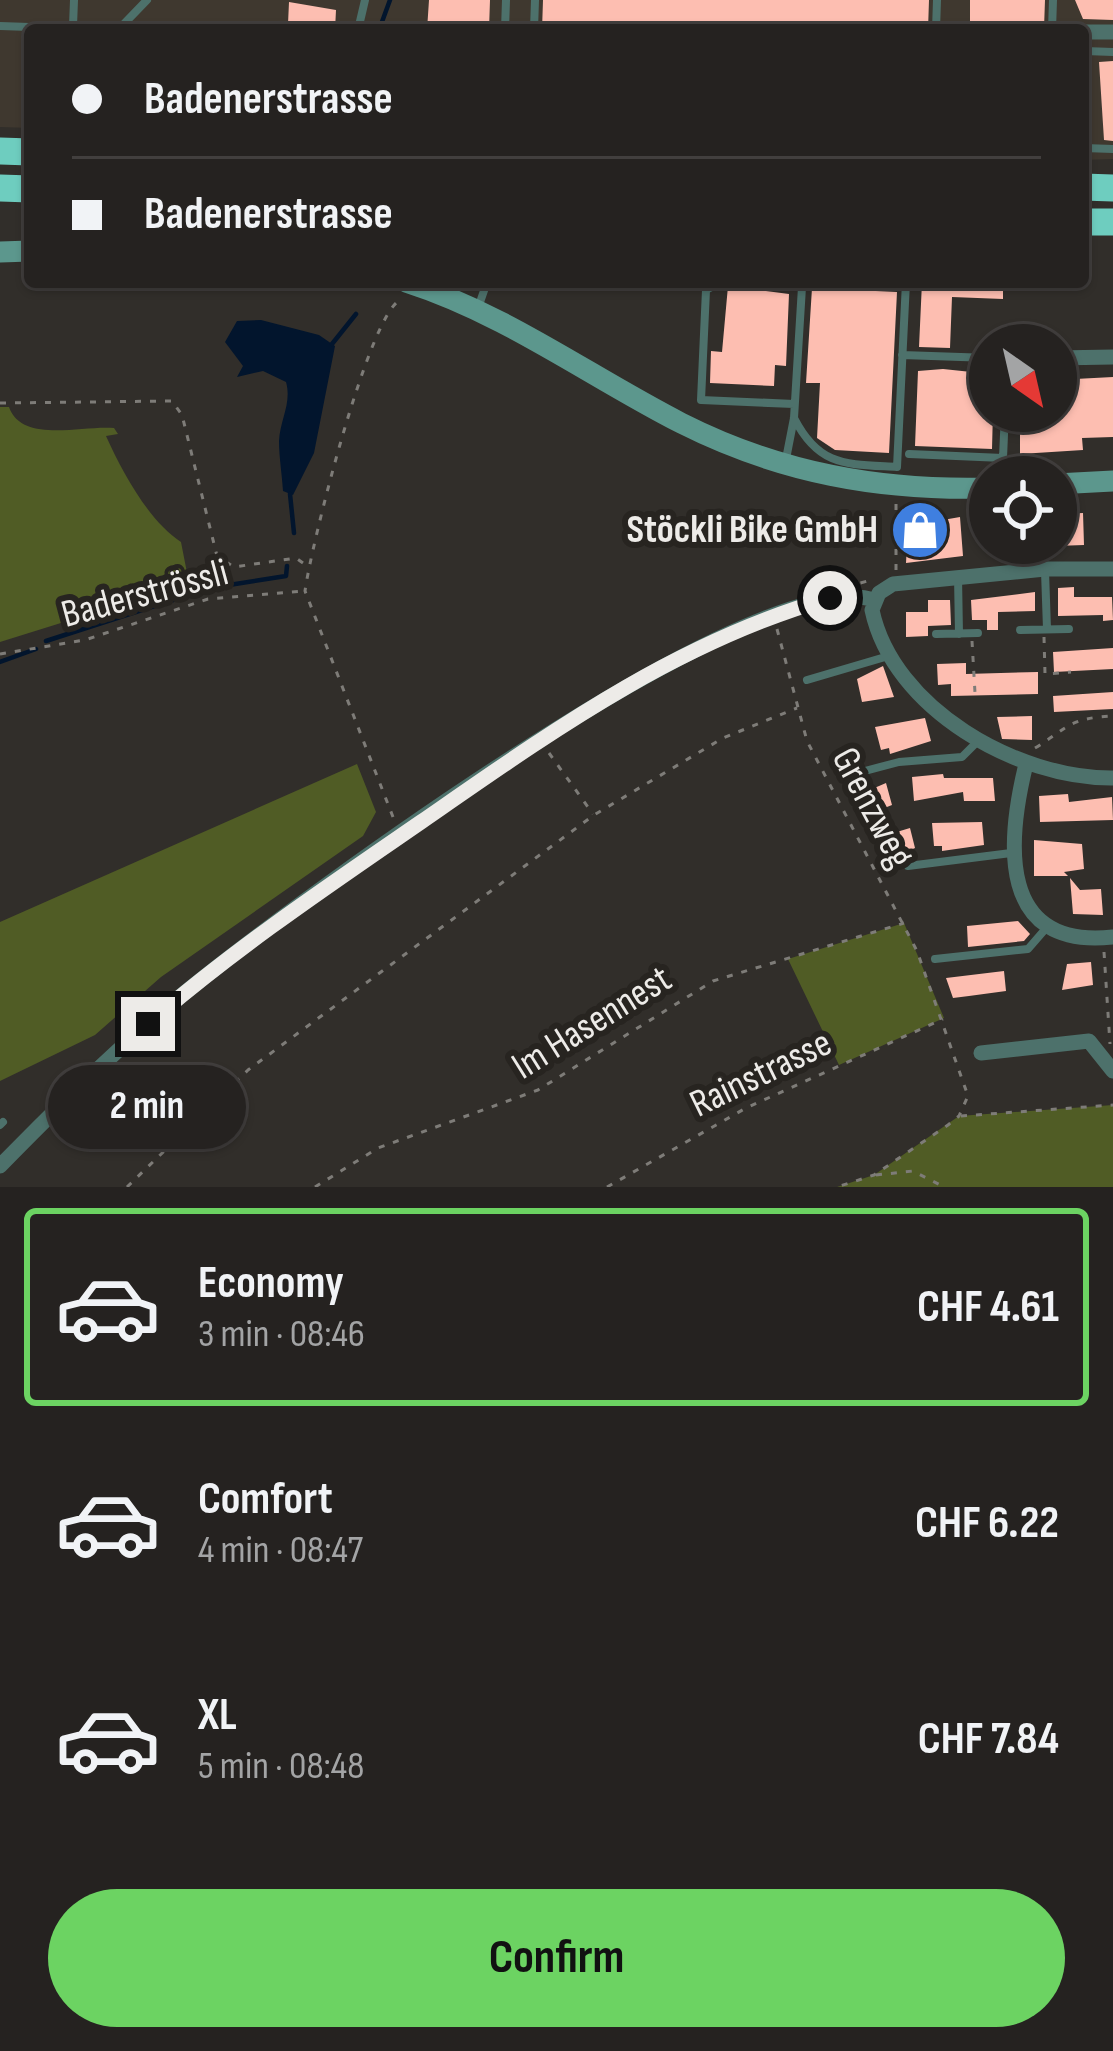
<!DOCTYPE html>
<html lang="en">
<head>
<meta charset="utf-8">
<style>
  :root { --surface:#252220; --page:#312f2d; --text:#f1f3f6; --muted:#a3a4a5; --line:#423f3e; --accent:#6cd362 }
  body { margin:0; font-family:"Sofia Sans Condensed",sans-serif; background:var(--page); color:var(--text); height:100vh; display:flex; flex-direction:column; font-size:45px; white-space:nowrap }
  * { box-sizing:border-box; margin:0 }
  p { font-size:39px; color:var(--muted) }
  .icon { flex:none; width:66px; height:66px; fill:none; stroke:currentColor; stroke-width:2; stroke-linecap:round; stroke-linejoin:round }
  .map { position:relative; height:1187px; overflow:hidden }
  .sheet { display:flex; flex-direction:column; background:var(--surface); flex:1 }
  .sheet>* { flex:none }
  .banner { position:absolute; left:24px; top:24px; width:1065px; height:264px; border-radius:12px; box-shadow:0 3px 9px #0004,0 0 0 3px var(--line); display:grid; align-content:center; height:264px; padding:0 48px; background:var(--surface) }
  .needle { width:78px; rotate:146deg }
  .controls { position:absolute; left:969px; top:324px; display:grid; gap:24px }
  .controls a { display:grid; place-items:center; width:108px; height:108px; border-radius:50%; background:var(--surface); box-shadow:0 3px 9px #0004,0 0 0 3px var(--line); font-size:60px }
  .end { position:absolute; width:54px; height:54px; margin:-27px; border:15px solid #edebe8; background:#111; box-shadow:0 0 0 6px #111 }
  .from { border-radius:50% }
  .bubble { position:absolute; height:84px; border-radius:42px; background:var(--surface); box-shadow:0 3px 9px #0004,0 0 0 3px var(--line); font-size:39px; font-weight:700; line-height:84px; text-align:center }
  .banner b { display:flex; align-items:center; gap:42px; height:114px; font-size:45px }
  .banner b+b { border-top:3px solid var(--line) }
  .banner i { width:30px; height:30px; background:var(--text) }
  ul { padding:21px 0 0; list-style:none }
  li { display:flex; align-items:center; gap:36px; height:198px; margin:0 24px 18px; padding:0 24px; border:6px solid transparent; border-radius:12px }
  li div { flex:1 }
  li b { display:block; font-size:45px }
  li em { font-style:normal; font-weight:700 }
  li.selected { border-color:var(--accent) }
  li>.icon { width:108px; height:108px; stroke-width:1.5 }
  .cta { display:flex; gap:24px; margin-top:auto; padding:24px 48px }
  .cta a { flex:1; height:138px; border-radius:72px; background:var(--accent); color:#111; font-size:48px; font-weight:700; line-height:138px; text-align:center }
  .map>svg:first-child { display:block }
  .built { fill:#3f382f }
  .green { fill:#505c25 }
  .water { fill:#02152d }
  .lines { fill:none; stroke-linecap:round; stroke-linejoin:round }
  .stream { stroke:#02152d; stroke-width:4.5 }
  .building { fill:#fdbeb1 }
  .path { stroke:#7e7c78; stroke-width:3; stroke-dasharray:6 9; stroke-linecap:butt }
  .service { stroke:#4d716b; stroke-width:8 }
  .minor { stroke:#4d716b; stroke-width:15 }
  .secondary { stroke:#5c978d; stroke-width:21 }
  .motorway { stroke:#6ecdbf; stroke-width:27 }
  .route { stroke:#edebe8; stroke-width:15 }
  .labels { text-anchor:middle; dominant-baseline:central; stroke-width:12; stroke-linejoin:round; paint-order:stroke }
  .poi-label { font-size:39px; font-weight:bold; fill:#edebe8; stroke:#272420; text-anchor:end }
  .street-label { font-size:39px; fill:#edebe8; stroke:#272420 }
</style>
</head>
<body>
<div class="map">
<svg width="1113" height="1187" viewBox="0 0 1113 1187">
  <rect width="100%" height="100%" fill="#312e2a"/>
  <path class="built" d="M0 0H1113V159L1083 160V30H30V128L0 127Z"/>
  <path class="green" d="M0 407H9C22 444 82 425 114 428L118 434 106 436C123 474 150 522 181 542L189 583 0 642Z
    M357 764 376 812 363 836 161 977 95 1035 0 1081V922Z
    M904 923 944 1018 839 1065 788 959Z
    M1113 1105V1187H837L874 1175 959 1116Z"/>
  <path class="water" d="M261 320 319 335 335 346 314 453 293 495 283 491C282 474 279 457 279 441 280 420 292 403 286 382L263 371 237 377 243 366 225 342 237 321Z"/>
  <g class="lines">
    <path class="stream" d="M379 30 390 0
      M332 344 356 314
      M290 494 294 533
      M46 641 210 588 286 576 287 566
      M0 662 36 649"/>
  </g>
  <path class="building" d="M429 0H490L489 30H427Z
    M543 0H929L928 30H542Z
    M970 0H1045L1044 28 970 27Z
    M1075 0H1113V20L1083 19Z
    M289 2 336 10 335 30 288 24Z
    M1113 61V141L1104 140 1099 62Z
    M922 282H1003V299L952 297 950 348 919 347Z
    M728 286 789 294 786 366 775 365 774 386 710 383 711 351 722 352Z
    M812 288 897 292 889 453 835 450 817 438 820 383H806Z
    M943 369 981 373 980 399H990L993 411 992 449 915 446 918 371Z
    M1113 377V437L1082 438 1083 450 1020 454V411H1056V380Z
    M1083 513 1084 545 1056 546V514Z
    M960 517 963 556 906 563 908 526Z
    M1074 587V597H1112L1113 620 1103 621V615L1058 616V588Z
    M1035 592V611L998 612V630H987V620H972L971 600Z
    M928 600H950L951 625 928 626V636L906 637V612H928Z
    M1113 648V669L1054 672 1053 652Z
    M966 663V674L1038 672V694L951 696V684L938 685 937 664Z
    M883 666 894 697 862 702 857 679Z
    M1113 692V709L1054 712 1053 696Z
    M1032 716V740L1002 739 997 717Z
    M925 718 931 741 890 754 889 748 881 750 875 727Z
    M943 774 944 778H993L995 801H964L963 792 914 801 912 777Z
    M886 783 892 805 864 816 858 795Z
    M1068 794 1069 802 1112 797 1113 820 1040 822 1039 796Z
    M982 822 984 845 942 851V846H934L932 823Z
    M910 828 915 848 886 861 880 837Z
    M1034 840 1082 844 1084 869 1064 872 1068 876H1034Z
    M1070 878 1080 890 1101 889 1103 915 1073 914Z
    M1018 921 1030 934 1024 941 968 947 967 926Z
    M1091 962 1093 985 1062 990 1067 964Z
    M1004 971 1006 991 969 996 953 998 946 978Z"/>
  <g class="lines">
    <path class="path" d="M0 403 172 401 182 415 217 556 234 567 296 558 307 566
      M896 570V502
      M846 587 871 580
      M777 629 807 741 917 951 968 1096 959 1116 948 1125 874 1175 837 1187
      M1044 637 1045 674 1071 672
      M972 641 975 693
      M0 654 85 640 208 599 305 591
      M1035 748C1068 728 1068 718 1113 716
      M549 753 593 814
      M393 817 305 591C311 546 368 317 400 300
      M1104 952 1110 1044
      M961 1116 1113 1105
      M876 1175 913 1171 944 1187
      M127 1187 248 1070 594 815 723 738 797 708
      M315 1187 378 1148 538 1090 713 981 904 923
      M607 1187 746 1108 943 1019"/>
    <path class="service" d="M0 26 118 30 147 0
      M73 26 74 0
      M358 30 365 0
      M505 30 506 0
      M534 30 535 0
      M936 30 937 0
      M1052 30 1053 0
      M1086 34 1087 149
      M1085 51 1113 52
      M1084 148 1113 149
      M721 282 706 290 701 400 794 404
      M743 282 802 287 794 418 786 459
      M478 308 487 282
      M902 355 990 358
      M794 418C819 467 846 464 897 467L906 282
      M909 454 1003 458 1005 411
      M1045 571 1047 629
      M958 576 959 634
      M1020 630 1069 629
      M936 634 978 633
      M807 680 892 655
      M846 776 899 762 962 757 978 741
      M908 866 1011 853
      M935 959 1028 949 1048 926
      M0 1125 3 1122"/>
    <path class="minor" d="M1083 32H1113
      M1056 358 1113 357
      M1113 569H1045L893 584 879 593 872 610C893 709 1018 779 1113 778
      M1026 764C1007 841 997 950 1113 937
      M981 1053 1089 1041 1113 1071
      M0 1166C53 1112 107 1058 165 1009 269 921 753 560 874 600"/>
    <path class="secondary" d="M0 252 30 251
      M406 282C506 314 589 376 681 423 780 473 880 491 990 488
      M1056 484 1113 481"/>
    <path class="motorway" d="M0 151 30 152
      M1083 187 1113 188
      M0 188 30 189
      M1083 222H1113"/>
  </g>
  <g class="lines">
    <path class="route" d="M148 1024C233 950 328 886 421 822 551 732 676 642 830 598"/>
  </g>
  <defs>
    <g id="shop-disc" transform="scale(3)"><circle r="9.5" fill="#3f7fe0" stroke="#272420"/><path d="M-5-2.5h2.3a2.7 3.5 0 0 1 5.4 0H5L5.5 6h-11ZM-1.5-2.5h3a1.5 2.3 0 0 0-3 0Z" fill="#fff"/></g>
  </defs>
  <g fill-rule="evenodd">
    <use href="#shop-disc" x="920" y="530"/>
  </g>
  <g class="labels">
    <g class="poi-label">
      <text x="878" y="530">Stöckli Bike GmbH</text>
    </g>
    <g class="street-label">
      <text transform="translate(145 594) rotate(-15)">Baderströssli</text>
      <text transform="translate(872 808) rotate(62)">Grenzweg</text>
      <text transform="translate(592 1023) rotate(-32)">Im Hasennest</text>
      <text transform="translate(761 1074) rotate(-26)">Rainstrasse</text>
    </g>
  </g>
</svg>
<div class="controls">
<a><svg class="needle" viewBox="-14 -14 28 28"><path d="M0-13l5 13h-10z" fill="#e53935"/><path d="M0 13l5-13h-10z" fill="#a3a4a5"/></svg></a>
<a><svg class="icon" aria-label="locate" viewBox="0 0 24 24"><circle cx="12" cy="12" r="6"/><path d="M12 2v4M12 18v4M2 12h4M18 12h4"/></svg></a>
</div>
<i class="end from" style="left:830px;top:598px"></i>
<i class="end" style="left:148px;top:1024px"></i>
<div class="bubble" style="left:48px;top:1065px;width:198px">2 min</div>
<div class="banner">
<b><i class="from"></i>Badenerstrasse</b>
<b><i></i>Badenerstrasse</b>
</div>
</div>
<section class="sheet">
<ul>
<li class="selected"><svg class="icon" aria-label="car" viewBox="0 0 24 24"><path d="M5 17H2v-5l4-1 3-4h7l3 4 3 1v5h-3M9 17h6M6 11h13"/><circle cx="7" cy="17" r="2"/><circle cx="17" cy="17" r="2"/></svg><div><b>Economy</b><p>3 min · 08:46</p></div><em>CHF 4.61</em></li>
<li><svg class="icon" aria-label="car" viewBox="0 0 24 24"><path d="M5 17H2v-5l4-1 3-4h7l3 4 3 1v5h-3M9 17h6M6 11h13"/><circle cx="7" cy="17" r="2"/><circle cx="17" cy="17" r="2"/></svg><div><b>Comfort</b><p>4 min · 08:47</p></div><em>CHF 6.22</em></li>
<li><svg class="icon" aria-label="car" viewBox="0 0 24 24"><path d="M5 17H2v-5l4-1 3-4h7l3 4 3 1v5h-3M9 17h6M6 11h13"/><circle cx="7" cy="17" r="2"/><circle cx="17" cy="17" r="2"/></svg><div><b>XL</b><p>5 min · 08:48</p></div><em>CHF 7.84</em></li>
</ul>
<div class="cta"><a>Confirm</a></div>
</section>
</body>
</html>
